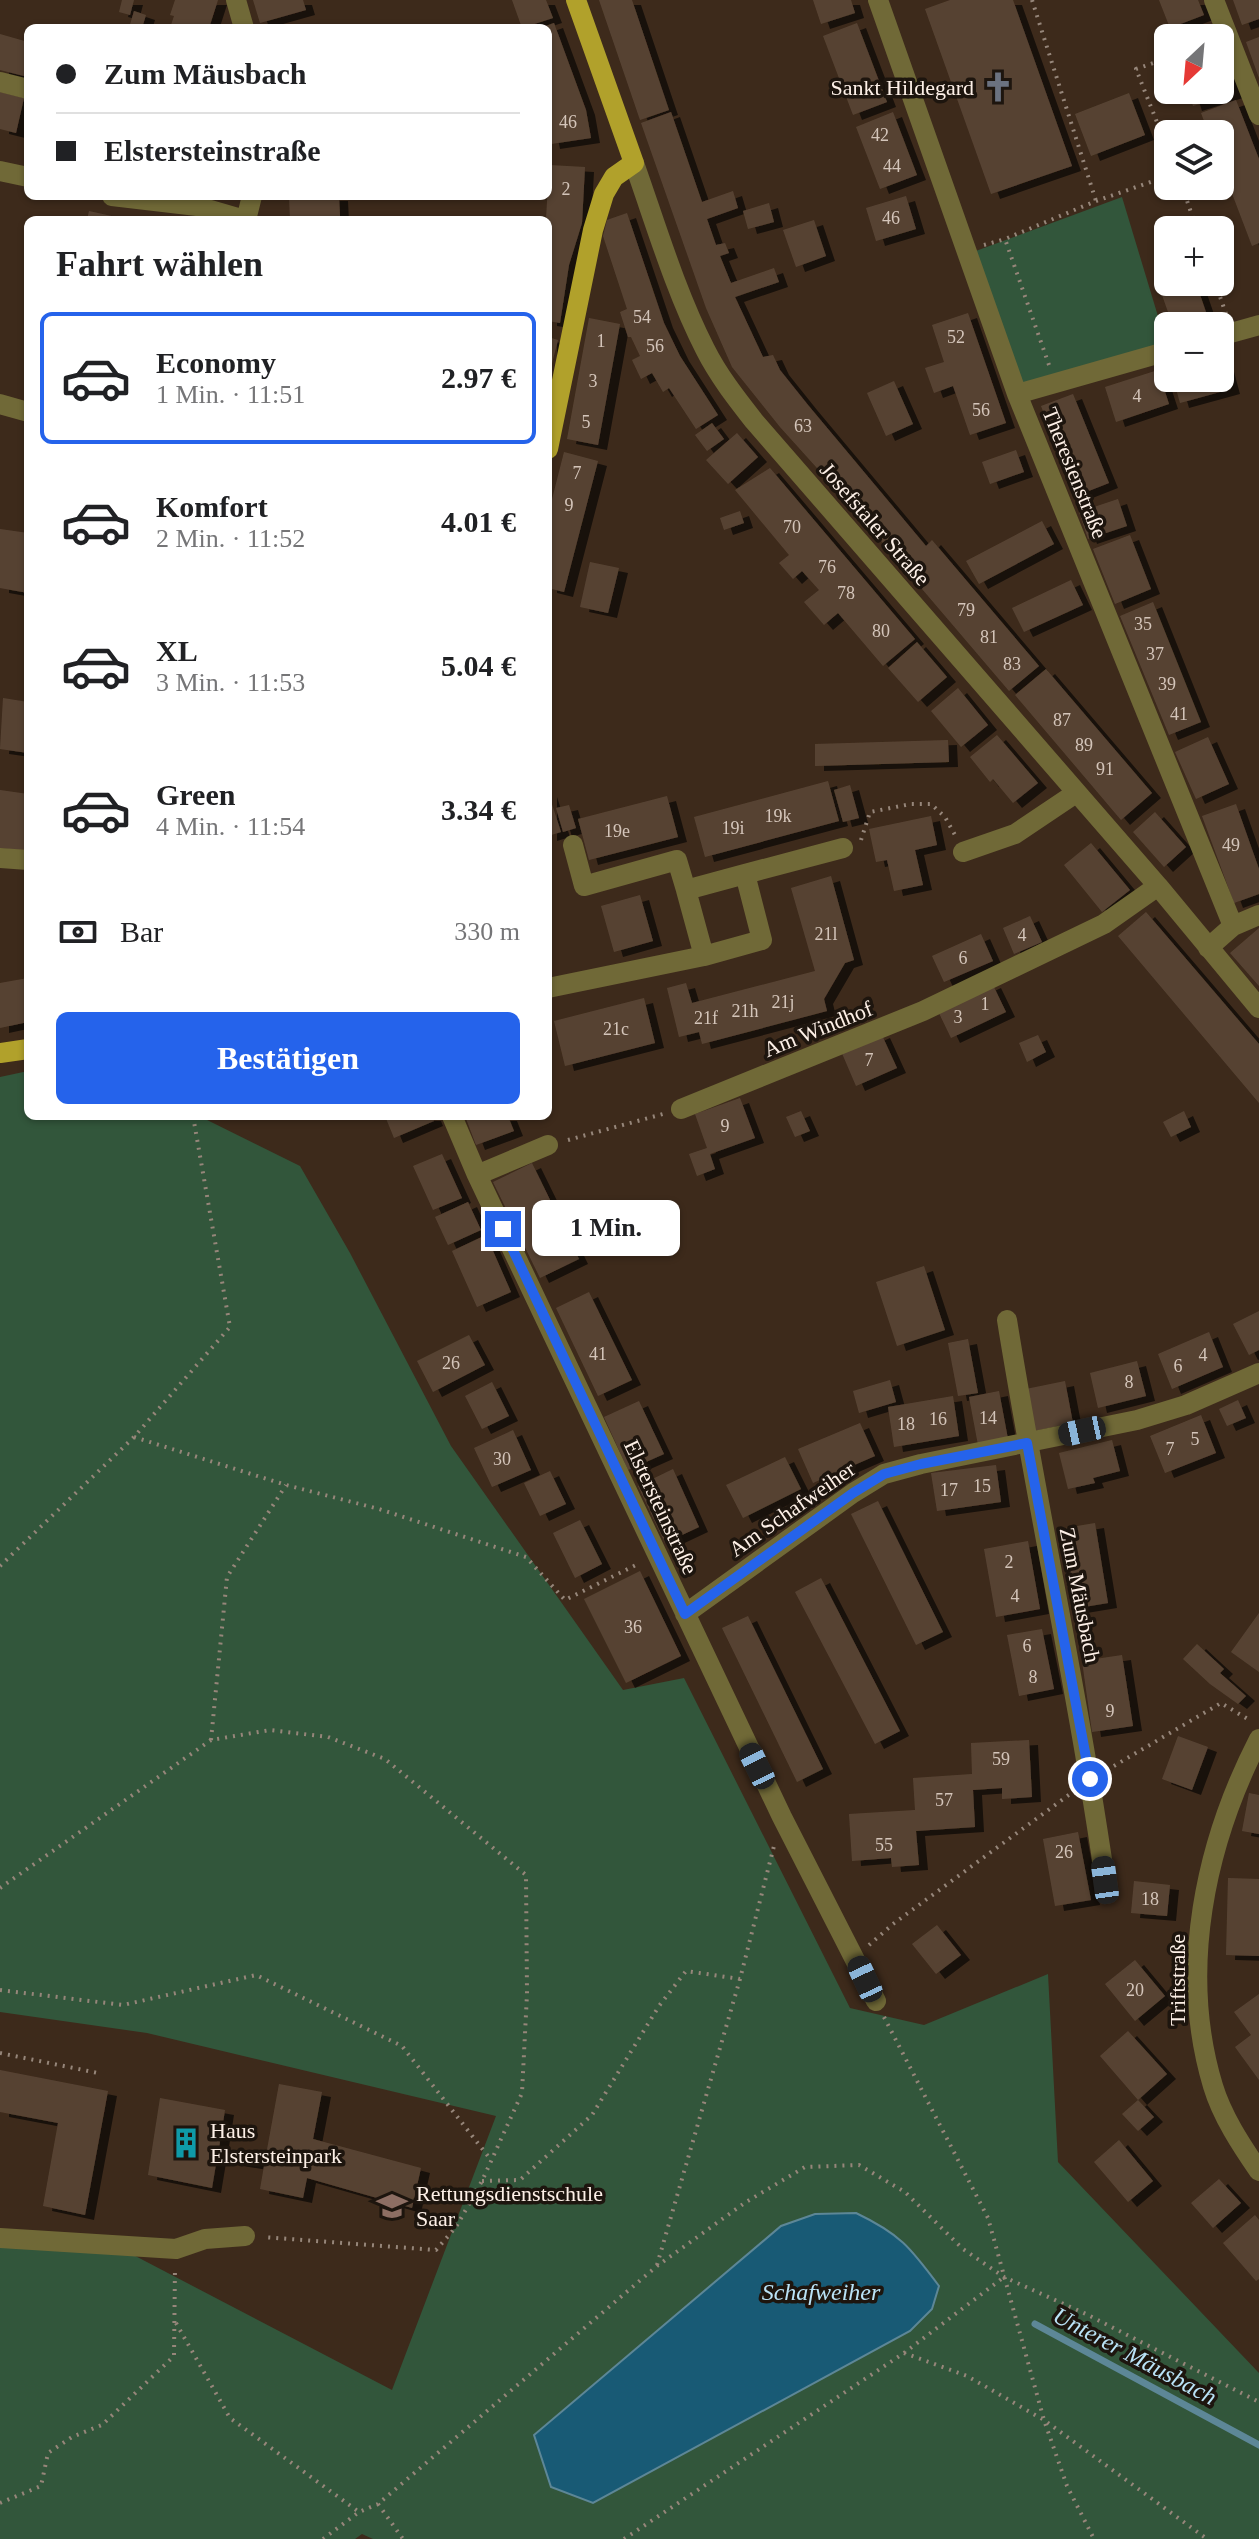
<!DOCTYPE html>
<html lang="de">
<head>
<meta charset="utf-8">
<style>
  :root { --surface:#fff; --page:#f2f2f2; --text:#202124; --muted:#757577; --line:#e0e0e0; --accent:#2563eb }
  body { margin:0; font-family:Georgia,serif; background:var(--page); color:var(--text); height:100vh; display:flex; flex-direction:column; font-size:30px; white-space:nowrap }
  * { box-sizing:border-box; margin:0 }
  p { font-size:26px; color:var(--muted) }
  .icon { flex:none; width:44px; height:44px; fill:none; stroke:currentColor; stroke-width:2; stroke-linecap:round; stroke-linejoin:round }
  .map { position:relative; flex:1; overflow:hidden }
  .sheet { position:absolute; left:24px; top:216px; width:528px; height:904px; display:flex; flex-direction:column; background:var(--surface); border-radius:12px; box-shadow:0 2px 6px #0004 }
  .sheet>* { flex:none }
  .banner { position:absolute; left:24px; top:24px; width:528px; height:176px; border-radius:12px; box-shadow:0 2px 6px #0004; display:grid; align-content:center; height:176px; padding:0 32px; background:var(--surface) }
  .needle { width:52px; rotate:206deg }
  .controls { position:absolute; left:1154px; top:24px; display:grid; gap:16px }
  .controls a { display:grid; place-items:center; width:80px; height:80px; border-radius:12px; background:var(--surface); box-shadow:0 2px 6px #0004; font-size:40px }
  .end { position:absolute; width:36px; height:36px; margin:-18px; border:10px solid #2563eb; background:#fff; box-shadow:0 0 0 4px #fff }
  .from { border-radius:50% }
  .bubble { position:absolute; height:56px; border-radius:12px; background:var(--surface); box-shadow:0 2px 6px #0004; font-size:26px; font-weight:700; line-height:56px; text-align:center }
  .car { position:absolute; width:24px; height:48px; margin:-24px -12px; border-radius:10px; box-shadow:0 0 6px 2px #0007; background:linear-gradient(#222 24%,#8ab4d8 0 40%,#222 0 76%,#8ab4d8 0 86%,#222 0) }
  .banner b { display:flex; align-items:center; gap:28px; height:76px; font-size:30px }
  .banner b+b { border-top:2px solid var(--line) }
  .banner i { width:20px; height:20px; background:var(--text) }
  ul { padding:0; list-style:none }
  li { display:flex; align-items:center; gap:24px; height:132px; margin:0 16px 12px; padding:0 16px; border:4px solid transparent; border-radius:12px }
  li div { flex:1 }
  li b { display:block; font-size:30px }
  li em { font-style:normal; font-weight:700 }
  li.current { border-color:var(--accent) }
  li>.icon { width:72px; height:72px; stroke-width:1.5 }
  h2 { padding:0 32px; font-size:36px; line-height:96px }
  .pay { display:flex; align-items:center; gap:20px; height:88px; padding:0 32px; font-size:30px }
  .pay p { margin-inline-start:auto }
  .primary-button { display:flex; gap:16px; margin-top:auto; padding:16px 32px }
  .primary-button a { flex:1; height:92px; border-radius:12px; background:var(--accent); color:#fff; font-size:32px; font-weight:700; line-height:92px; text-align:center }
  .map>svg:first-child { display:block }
  .green { fill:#32563b }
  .water { fill:#185a75; stroke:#5d8797; stroke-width:2 }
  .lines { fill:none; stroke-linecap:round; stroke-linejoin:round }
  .stream { stroke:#5d8797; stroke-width:7 }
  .building { fill:#574333; filter:url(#shadow) }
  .path { stroke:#96867a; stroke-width:4; stroke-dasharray:2 6; stroke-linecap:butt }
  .minor { stroke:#706937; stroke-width:20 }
  .major { stroke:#b1a12b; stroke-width:20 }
  .route { stroke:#2563eb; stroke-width:10 }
  .labels { text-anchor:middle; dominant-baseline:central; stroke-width:7; stroke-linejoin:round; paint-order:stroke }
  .number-label { font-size:18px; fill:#d4c5ba }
  .poi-label { font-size:22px; fill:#fdf0e7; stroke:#1d150e; text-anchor:start }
  .street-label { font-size:22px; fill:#fdf0e7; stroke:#1d150e }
  .water-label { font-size:24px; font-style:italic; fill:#bae3f7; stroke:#1d150e }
</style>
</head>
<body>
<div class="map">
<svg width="1259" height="2539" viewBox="0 0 1259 2539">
  <defs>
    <filter id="shadow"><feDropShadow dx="9" dy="5" stdDeviation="0" flood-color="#0009"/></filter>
  </defs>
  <rect width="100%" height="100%" fill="#3d2a1b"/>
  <path class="green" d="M1122 197 1167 346 1021 390 973 252Z
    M28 1071V1116H199L300 1166 350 1253 451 1446 623 1690 684 1678 850 2008 924 2025 1048 1974 1058 2162 1259 2373V2539H373L362 2534 355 2539H0V2230L97 2236 392 2390 496 2116 147 2033 0 2012V1077Z"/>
  <path class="water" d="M856 2213C900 2234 910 2247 939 2286L932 2309 910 2331 593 2503 551 2487 534 2435 781 2226 815 2214Z"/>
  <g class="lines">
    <path class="stream" d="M1035 2324 1259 2445"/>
  </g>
  <path class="building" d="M122 0H134L130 15 119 12Z
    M175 0H218L209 28H170L174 16 170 15Z
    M253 0H303L306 10 260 23Z
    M512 0H546L553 18 522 28Z
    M599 0H632L669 110 640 120Z
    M813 0H851L855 13 821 24Z
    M950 0H1013L1072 166 991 194 925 9Z
    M1159 0H1198L1204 15 1170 28Z
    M1233 0H1259V19L1242 25Z
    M134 11 146 15 142 28H129Z
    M554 23 586 110 591 138 551 144 548 129V28H540Z
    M857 23 887 102 853 115 823 36Z
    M0 34 28 42V77L0 70Z
    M1259 37V78L1246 42Z
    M1220 55 1234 93 1193 106 1188 90H1220Z
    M0 92 24 98 16 133 0 129Z
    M1129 93 1145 135 1091 156 1075 114Z
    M1236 100 1259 159V243L1252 246 1220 162V134H1209L1201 113Z
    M671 112 702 202 733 191 738 208 707 219 716 245 725 243 729 253 720 256 731 283 774 268 779 282 735 297 763 357 773 355 780 370 808 405 926 546 932 540 1039 666 1009 691 853 508 780 427 732 367 706 308 641 123Z
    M893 112 917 175 880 189 856 127Z
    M549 165 585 167 582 223 569 265 560 323 548 321V220H546Z
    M289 196H339L340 216 323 217 324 220H290Z
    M906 196 916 229 876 241 866 208Z
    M769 203 774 222 748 229 743 211Z
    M89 211 125 219V220H87Z
    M627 213 664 323 680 356 718 415 696 429 669 388 663 392 652 373 641 379 632 360 640 356 631 337H628L620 312 627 309 603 236 607 220Z
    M814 220 826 256 796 267 783 230Z
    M1196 283 1207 315 1173 326 1162 295Z
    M968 313 1006 423 970 435 953 386 934 393 925 368 944 362 932 325Z
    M589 318 620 324 598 445 567 439Z
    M548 337 558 340 549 375H548Z
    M1221 352 1231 389 1180 403 1173 378H1220Z
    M1158 370 1169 404 1116 422 1105 387Z
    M894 381 913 424 886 436 867 393Z
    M1073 394 1109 483 1076 496 1041 406Z
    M712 423 724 439 707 451 695 435Z
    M737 433 758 457 728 484 706 460Z
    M1016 450 1024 472 990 484 982 462Z
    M564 452 598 461 564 592 548 588V515Z
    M770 468 915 639 883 666 838 613 824 625 804 602 819 590 802 571 793 579 779 563 789 555 735 490Z
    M1118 499 1127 526 1088 539 1079 512Z
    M740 511 744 523 724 530 720 518Z
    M1042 521 1054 544 979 584 966 561Z
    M0 529 28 533V593L0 588Z
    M1130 535 1151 589 1115 604 1093 549Z
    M590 562 619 568 608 613 580 607Z
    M1071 580 1083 605 1024 632 1012 608Z
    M1153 602 1201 722 1169 735 1120 616Z
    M917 642 947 677 918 702 888 668Z
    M1046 669 1152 793 1121 820 1015 695Z
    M958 688 988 725 961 747 931 711Z
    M3 698 28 702V753L0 749Z
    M997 735 1038 783 1013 803 993 779 990 782 970 757Z
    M1208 737 1229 784 1196 799 1175 752Z
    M948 740 949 762 815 766V744Z
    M828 781 839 821 705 857 694 817Z
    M850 785 859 818 843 822 834 790Z
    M0 790 28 794V851L0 848Z
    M548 792 561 832 548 836Z
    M667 796 678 837 589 860 578 819Z
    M1236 804 1259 869V894L1234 903 1202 816Z
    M569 805 576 828 563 832 556 808Z
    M1155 812 1186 847 1164 867 1133 832Z
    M931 816 937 845 915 850 923 885 894 891 887 860 876 862 869 829Z
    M1091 843 1130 890 1102 912 1064 865Z
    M831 876 854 960 845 963 824 999 827 1011 702 1044 699 1032 679 1037 667 988 686 983 692 1003 815 971 791 888Z
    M640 895 653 941 614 952 601 906Z
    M1146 912 1259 1044V1103L1118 936Z
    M1030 916 1042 942 1014 954 1003 928Z
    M1259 928V986L1230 953Z
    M981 934 993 961 944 982 932 956Z
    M28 978V1022L0 1028V983Z
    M992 983 1006 1012 951 1038 937 1009Z
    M644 998 655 1043 565 1066 554 1021Z
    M881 1033 897 1068 856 1086 841 1051Z
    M1038 1035 1046 1052 1027 1062 1019 1043Z
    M740 1098 755 1138 710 1154 715 1169 697 1176 689 1154 707 1148 695 1114Z
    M801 1111 810 1131 795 1137 786 1117Z
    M1184 1111 1191 1127 1171 1137 1163 1122Z
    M385 1116H432L434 1121 394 1138Z
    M465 1116H508L514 1131 476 1145Z
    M442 1154 462 1198 433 1210 413 1166Z
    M532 1163 579 1259 540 1278 493 1182Z
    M468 1202 481 1230 448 1245 435 1217Z
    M486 1235 511 1292 477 1307 452 1251Z
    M924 1266 945 1330 897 1346 876 1282Z
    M589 1292 632 1380 598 1396 556 1308Z
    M1259 1311V1350L1249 1355 1233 1324Z
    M1209 1332 1223 1367 1172 1389 1158 1354Z
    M469 1335 485 1365 433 1392 417 1361Z
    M968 1339 978 1393 958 1396 948 1343Z
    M1137 1361 1146 1396 1098 1408 1090 1373Z
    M890 1380 896 1402 859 1413 853 1391Z
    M1065 1381 1073 1423 1034 1431 1026 1389Z
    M492 1382 509 1416 482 1429 465 1396Z
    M999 1391 1008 1439 978 1445 969 1397Z
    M953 1396 959 1436 894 1447 888 1407Z
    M1238 1400 1246 1418 1227 1426 1219 1409Z
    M639 1401 664 1454 628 1470 604 1417Z
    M1201 1415 1216 1453 1165 1473 1150 1436Z
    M860 1423 875 1456 813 1483 798 1449Z
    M513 1430 531 1470 492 1487 474 1448Z
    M1112 1440 1120 1471 1093 1478 1095 1483 1068 1489 1059 1453Z
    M785 1457 801 1489 743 1518 726 1485Z
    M996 1465 1001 1502 937 1511 931 1473Z
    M673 1469 699 1527 665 1543 638 1486Z
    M550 1471 566 1504 540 1516 524 1483Z
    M878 1501 943 1632 916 1645 851 1514Z
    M580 1520 602 1564 575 1578 553 1533Z
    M1095 1523 1108 1603 1072 1609 1059 1529Z
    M1028 1541 1040 1609 996 1617 984 1549Z
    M640 1571 681 1656 626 1683 584 1599Z
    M821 1578 900 1731 875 1744 795 1592Z
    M1259 1613V1672L1231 1652Z
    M748 1616 823 1769 797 1782 722 1628Z
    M1042 1629 1054 1689 1019 1696 1007 1635Z
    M1197 1644 1224 1669 1220 1673 1246 1696 1238 1704 1210 1684 1183 1659Z
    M1122 1655 1133 1726 1092 1732 1082 1661Z
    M1178 1736 1208 1747 1192 1790 1162 1779Z
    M1029 1740 1032 1797 1002 1799V1788L973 1790 975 1827 916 1831 919 1865 892 1867 891 1858 852 1861 849 1814 915 1810 913 1778 972 1774 971 1743Z
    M1249 1793 1259 1795V1834L1242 1831Z
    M1078 1832 1091 1900 1055 1906 1043 1839Z
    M1228 1878 1259 1879V1956L1226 1955Z
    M1134 1881 1170 1885 1167 1916 1131 1913Z
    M937 1925 961 1955 936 1974 912 1944Z
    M1135 1960 1165 1996 1135 2021 1105 1984Z
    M1259 1994V2080L1235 2047 1251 2035 1234 2012Z
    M1128 2031 1167 2074 1138 2100 1100 2056Z
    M0 2070 108 2091 85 2215 43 2206 58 2123 0 2112Z
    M279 2084 322 2092 313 2139 421 2168 412 2208 307 2178 303 2198 260 2189 264 2166 217 2158 212 2188 148 2175 160 2098 225 2110 219 2148 266 2155Z
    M1138 2100 1154 2117 1138 2131 1122 2114Z
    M1119 2140 1153 2181 1128 2202 1094 2162Z
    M1219 2179 1241 2203 1213 2228 1191 2203Z
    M1255 2215 1259 2220V2279L1256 2281 1223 2243Z"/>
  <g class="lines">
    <path class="path" d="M1032 0 1096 201
      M1168 58 1136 69 1168 150
      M1182 186 1197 230
      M984 245 1005 239
      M1215 282 1226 314
      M1049 365 1005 239 1096 201 1168 176
      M861 840 870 812 911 804H931L945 817 955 835
      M568 1140 663 1114
      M134 1437 286 1485 379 1509 526 1557 565 1600 638 1564
      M0 1566 134 1437 230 1327 193 1116
      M211 1740 227 1577 286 1485
      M1107 1770 1221 1703 1251 1721
      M0 1888 211 1740 270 1730 328 1737 385 1759 526 1875 527 1994 522 2093 482 2181 456 2227 436 2250 263 2237
      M869 1945 893 1924 1070 1794
      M0 1990 123 2005 256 1975 402 2046 491 2160
      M884 2017 988 2218 1044 2420 1067 2486 1094 2539
      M0 2053 98 2073
      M482 2181 520 2180 592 2115 659 2006 686 1971 740 1979
      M657 2265 740 1979 774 1846
      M176 2323 230 2418 359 2512
      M904 2353 967 2376 1044 2420 1207 2539
      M0 2503 41 2486 48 2453 72 2437 102 2425 174 2356 175 2267
      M378 2504 403 2539
      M323 2539 359 2512 378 2504 657 2266 746 2202 805 2167 859 2165 905 2192 963 2249 1004 2277 1086 2314 1259 2402
      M624 2539 904 2353 1004 2277"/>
    <path class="minor" d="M236 0 244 28
      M878 0 1017 394 1233 926
      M1214 0 1259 115
      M0 82 28 89
      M634 163C656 225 675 290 705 349 718 375 736 398 754 421L1158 886 1259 1008
      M0 171 28 177
      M112 196 197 206 245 220
      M246 220 252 196
      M1220 336 1259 325
      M1017 394 1168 351
      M0 404 28 412
      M573 845 584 886 677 860 686 890
      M963 852 1015 834 1076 793
      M0 858 28 860
      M1208 948 1233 926 1259 915
      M704 956 686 890 745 874
      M548 988 704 956 762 940 745 874 843 848
      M681 1109 923 1011 1104 924 1158 886
      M452 1116 477 1175 782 1817 876 2001
      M477 1175 548 1145
      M1007 1320C1037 1507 1078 1692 1105 1880
      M685 1614 853 1493 884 1474 921 1464 1137 1420 1186 1405 1259 1373
      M1259 1739C1205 1844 1178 1970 1213 2086 1222 2116 1241 2145 1259 2171
      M0 2238 176 2249 205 2239 245 2236"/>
    <path class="major" d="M548 449 593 230 604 194 614 177 634 163 576 0
      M0 1053 28 1049"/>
  </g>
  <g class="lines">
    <path class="route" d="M503 1229 685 1614 853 1493 884 1474 921 1464 1027 1443 1090 1779"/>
  </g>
  <defs>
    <g id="church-bare" transform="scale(2.4)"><path d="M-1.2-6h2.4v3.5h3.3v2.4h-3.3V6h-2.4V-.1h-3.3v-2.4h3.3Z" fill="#6b7280" stroke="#1d150e" stroke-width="2.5" paint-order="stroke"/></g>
    <g id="building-bare" transform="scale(2.4)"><path d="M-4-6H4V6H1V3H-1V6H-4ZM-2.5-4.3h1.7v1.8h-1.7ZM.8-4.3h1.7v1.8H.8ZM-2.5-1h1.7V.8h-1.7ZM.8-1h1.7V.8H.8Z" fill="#0f9aa8" stroke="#1d150e" stroke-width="2.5" paint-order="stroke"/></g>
    <g id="school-bare" transform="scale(2.4)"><path d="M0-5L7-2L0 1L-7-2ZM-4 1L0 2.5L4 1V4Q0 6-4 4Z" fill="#8d6e63" stroke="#1d150e" stroke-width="2.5" paint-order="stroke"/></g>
  </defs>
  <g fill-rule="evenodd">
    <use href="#church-bare" x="998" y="87"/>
    <use href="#building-bare" x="186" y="2143"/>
    <use href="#school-bare" x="392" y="2206"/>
  </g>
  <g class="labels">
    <g class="number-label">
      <text x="568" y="122">46</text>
      <text x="880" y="135">42</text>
      <text x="892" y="166">44</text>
      <text x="566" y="189">2</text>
      <text x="891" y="218">46</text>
      <text x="642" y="317">54</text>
      <text x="956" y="337">52</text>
      <text x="601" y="341">1</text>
      <text x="655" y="346">56</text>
      <text x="593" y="381">3</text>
      <text x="1137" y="396">4</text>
      <text x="981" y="410">56</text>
      <text x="586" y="422">5</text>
      <text x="803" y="426">63</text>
      <text x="577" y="473">7</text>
      <text x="569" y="505">9</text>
      <text x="792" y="527">70</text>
      <text x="827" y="567">76</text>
      <text x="846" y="593">78</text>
      <text x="966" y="610">79</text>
      <text x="1143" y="624">35</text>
      <text x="881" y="631">80</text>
      <text x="989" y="637">81</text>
      <text x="1155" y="654">37</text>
      <text x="1012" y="664">83</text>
      <text x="1167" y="684">39</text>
      <text x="1179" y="714">41</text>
      <text x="1062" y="720">87</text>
      <text x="1084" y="745">89</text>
      <text x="1105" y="769">91</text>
      <text x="778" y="816">19k</text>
      <text x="733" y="828">19i</text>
      <text x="617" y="831">19e</text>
      <text x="1231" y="845">49</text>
      <text x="826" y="934">21l</text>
      <text x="1022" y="935">4</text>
      <text x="963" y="958">6</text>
      <text x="783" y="1002">21j</text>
      <text x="985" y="1004">1</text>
      <text x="745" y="1011">21h</text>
      <text x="958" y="1017">3</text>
      <text x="706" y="1018">21f</text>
      <text x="616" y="1029">21c</text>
      <text x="869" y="1060">7</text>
      <text x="725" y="1126">9</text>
      <text x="598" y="1354">41</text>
      <text x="1203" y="1355">4</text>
      <text x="451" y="1363">26</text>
      <text x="1178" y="1366">6</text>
      <text x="1129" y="1382">8</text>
      <text x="988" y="1418">14</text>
      <text x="938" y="1419">16</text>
      <text x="906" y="1424">18</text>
      <text x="1195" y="1439">5</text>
      <text x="1170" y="1449">7</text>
      <text x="502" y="1459">30</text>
      <text x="982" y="1486">15</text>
      <text x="949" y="1490">17</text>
      <text x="1009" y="1562">2</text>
      <text x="1015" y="1596">4</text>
      <text x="633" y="1627">36</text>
      <text x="1027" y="1646">6</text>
      <text x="1033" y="1677">8</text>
      <text x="1110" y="1711">9</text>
      <text x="1001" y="1759">59</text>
      <text x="944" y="1800">57</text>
      <text x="884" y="1845">55</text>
      <text x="1064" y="1852">26</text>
      <text x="1150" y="1899">18</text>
      <text x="1135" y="1990">20</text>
    </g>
    <g class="poi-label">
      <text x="974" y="87" text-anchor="end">Sankt Hildegard</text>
      <text x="210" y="2130">Haus<tspan x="210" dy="25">Elstersteinpark</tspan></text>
      <text x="416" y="2193">Rettungsdienstschule<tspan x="416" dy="25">Saar</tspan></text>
    </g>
    <g class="street-label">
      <text transform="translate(1075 473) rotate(68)">Theresienstraße</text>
      <text transform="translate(875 524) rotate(49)">Josefstaler Straße</text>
      <text transform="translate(818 1029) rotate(-22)">Am Windhof</text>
      <text transform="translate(661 1507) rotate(65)">Elstersteinstraße</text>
      <text transform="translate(792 1509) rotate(-35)">Am Schafweiher</text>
      <text transform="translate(1080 1595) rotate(79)">Zum Mäusbach</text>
      <text transform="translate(1177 1980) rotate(-90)">Triftstraße</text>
    </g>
    <g class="water-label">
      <text x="821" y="2292">Schafweiher</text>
      <text transform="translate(1135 2356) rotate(28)">Unterer Mäusbach</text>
    </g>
  </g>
</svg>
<div class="controls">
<a><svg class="needle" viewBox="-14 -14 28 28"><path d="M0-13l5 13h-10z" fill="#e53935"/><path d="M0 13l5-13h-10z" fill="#757577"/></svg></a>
<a><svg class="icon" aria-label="layers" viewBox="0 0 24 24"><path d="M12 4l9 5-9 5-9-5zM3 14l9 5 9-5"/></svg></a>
<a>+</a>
<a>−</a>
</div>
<i class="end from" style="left:1090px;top:1779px"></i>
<i class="end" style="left:503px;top:1229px"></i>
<div class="bubble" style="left:532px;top:1200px;width:148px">1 Min.</div>
<i class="car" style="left:1082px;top:1431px;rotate:258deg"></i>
<i class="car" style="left:757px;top:1766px;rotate:334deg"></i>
<i class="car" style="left:1105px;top:1880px;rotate:352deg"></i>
<i class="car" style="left:865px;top:1979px;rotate:335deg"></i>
<div class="banner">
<b><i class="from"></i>Zum Mäusbach</b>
<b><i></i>Elstersteinstraße</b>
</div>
<section class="sheet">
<h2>Fahrt wählen</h2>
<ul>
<li class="current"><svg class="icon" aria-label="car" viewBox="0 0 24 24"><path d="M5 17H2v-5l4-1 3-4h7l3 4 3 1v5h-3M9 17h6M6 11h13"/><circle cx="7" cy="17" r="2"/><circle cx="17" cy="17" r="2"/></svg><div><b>Economy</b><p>1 Min. · 11:51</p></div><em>2.97 €</em></li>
<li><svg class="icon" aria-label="car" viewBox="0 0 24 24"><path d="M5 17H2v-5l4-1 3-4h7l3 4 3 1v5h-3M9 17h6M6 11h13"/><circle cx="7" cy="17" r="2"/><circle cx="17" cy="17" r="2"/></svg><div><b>Komfort</b><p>2 Min. · 11:52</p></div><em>4.01 €</em></li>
<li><svg class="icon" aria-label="car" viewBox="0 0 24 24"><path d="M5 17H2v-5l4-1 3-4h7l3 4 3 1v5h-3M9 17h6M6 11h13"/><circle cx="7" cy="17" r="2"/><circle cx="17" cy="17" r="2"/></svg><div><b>XL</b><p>3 Min. · 11:53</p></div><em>5.04 €</em></li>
<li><svg class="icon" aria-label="car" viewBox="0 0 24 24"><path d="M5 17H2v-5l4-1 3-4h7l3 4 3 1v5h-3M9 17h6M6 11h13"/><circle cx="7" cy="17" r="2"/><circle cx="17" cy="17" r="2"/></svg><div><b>Green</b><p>4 Min. · 11:54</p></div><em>3.34 €</em></li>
</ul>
<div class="pay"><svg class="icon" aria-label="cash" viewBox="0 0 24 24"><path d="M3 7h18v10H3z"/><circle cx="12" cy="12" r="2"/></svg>Bar<p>330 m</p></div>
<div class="primary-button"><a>Bestätigen</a></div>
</section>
</div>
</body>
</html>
